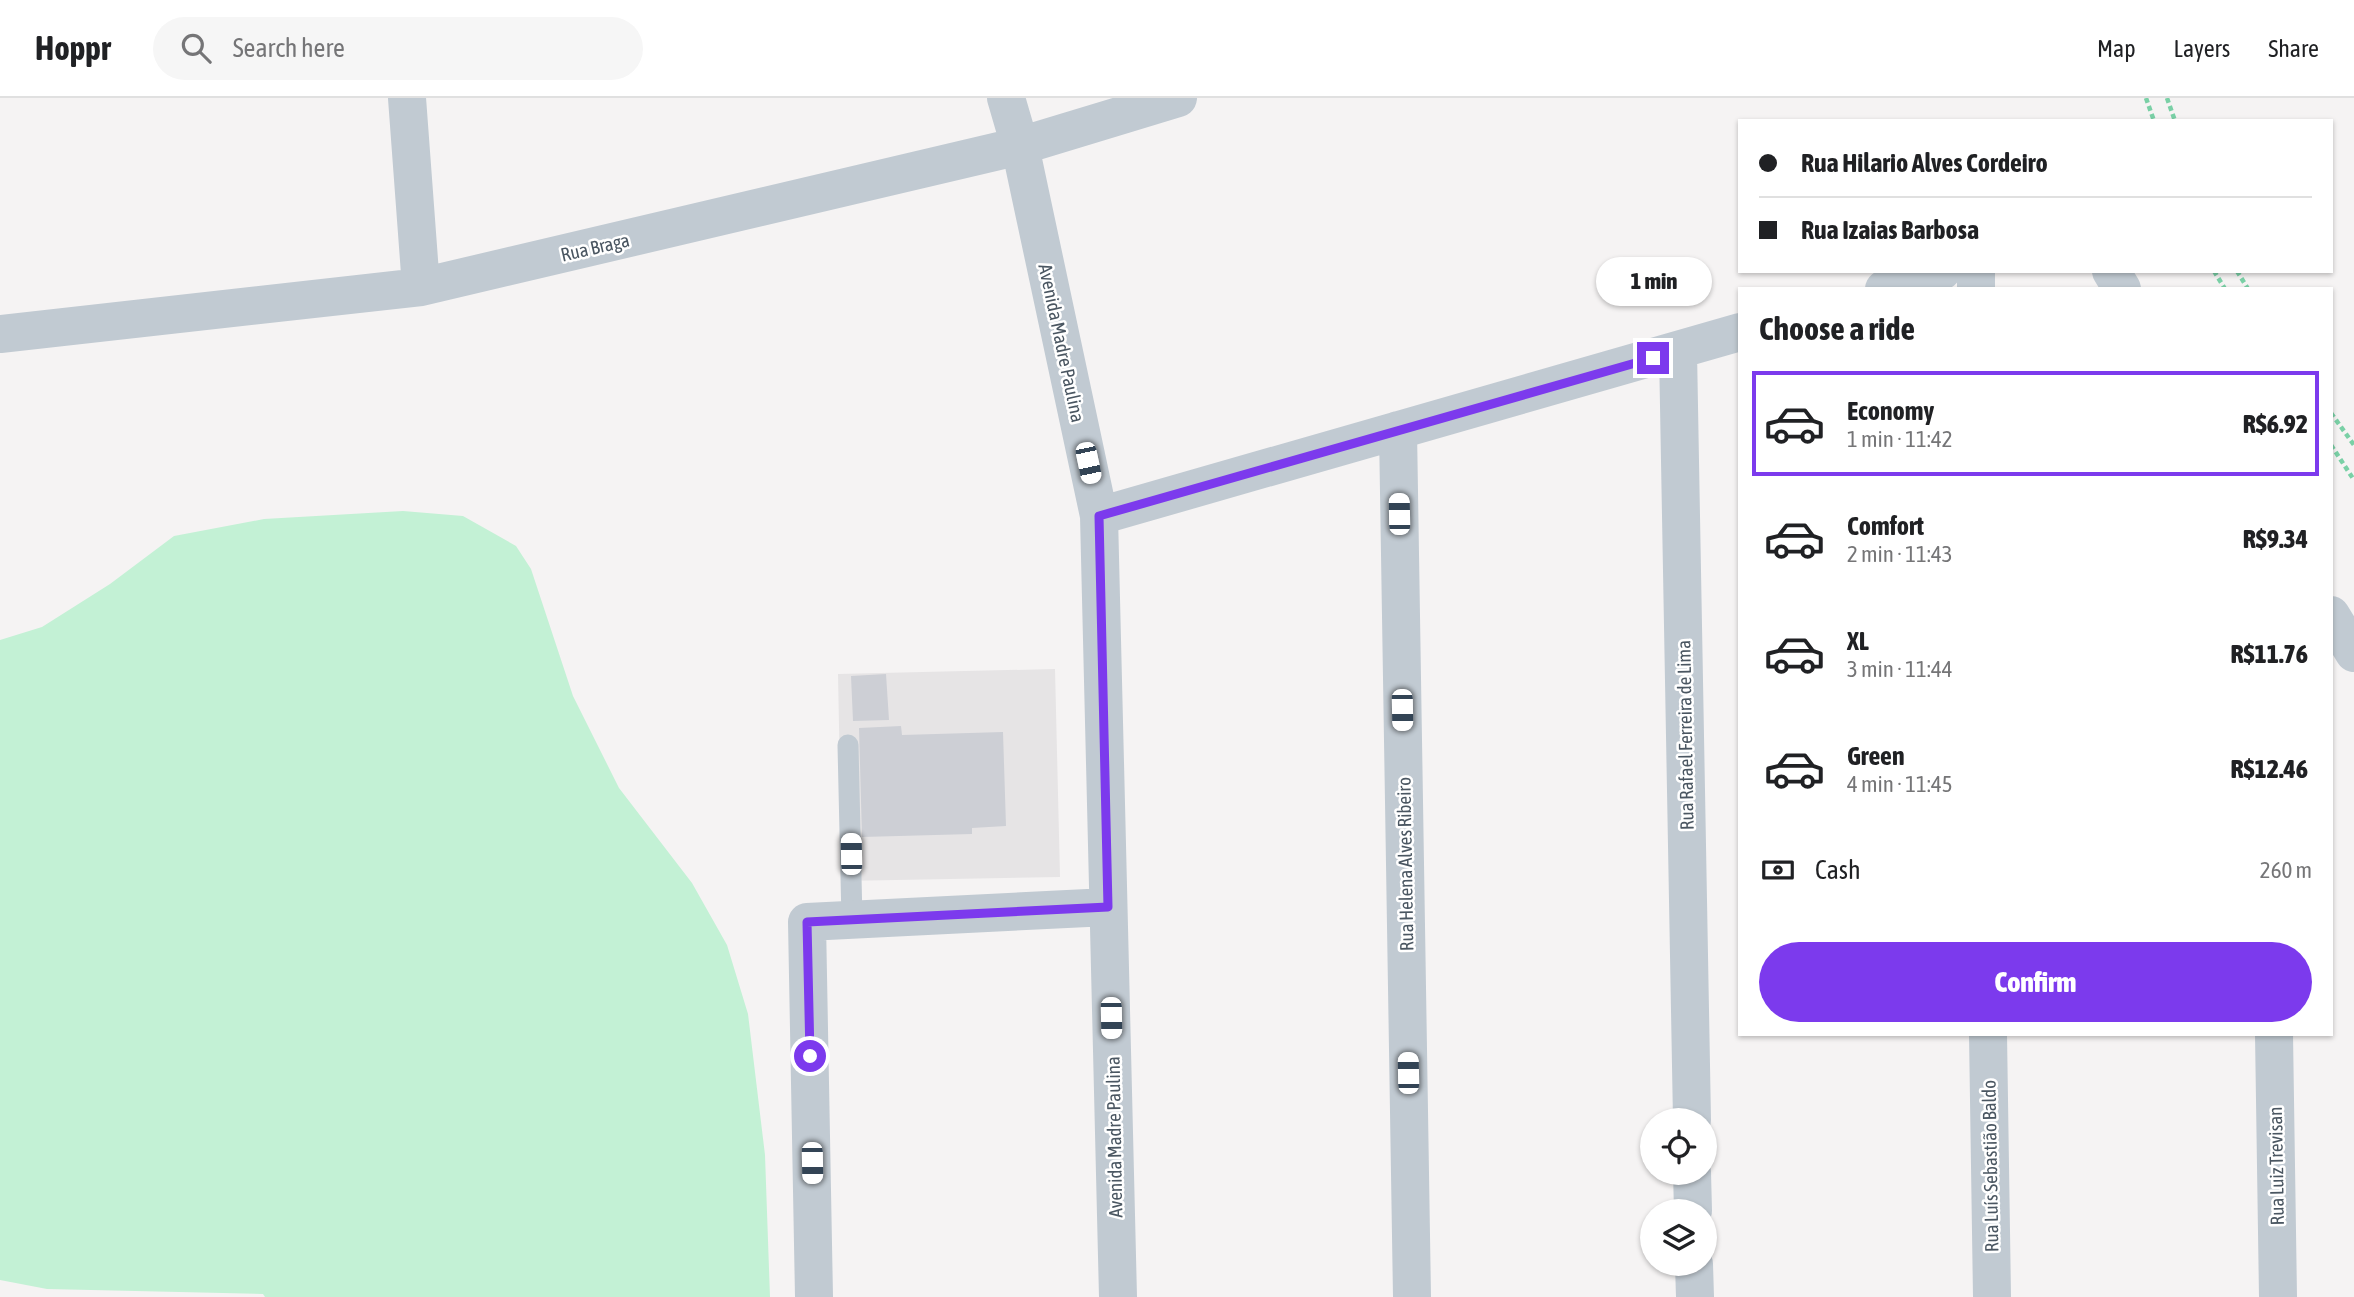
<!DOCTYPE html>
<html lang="en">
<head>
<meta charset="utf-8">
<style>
  :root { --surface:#fff; --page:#f6f6f6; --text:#202124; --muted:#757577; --line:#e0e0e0; --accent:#7c3aed }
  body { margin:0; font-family:"Asap Condensed",sans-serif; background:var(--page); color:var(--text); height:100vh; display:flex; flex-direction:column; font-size:26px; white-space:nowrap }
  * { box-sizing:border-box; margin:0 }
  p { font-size:23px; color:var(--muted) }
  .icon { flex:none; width:38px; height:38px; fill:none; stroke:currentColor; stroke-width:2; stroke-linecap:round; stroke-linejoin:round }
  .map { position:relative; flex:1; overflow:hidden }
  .panel { position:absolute; left:1738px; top:189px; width:595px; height:749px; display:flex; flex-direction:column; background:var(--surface); border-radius:0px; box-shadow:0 2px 5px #0004 }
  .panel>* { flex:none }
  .banner { position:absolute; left:1738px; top:21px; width:595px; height:154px; border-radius:0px; box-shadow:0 2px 5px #0004; display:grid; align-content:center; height:154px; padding:0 21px; background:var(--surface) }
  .fabs { position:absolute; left:1640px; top:1010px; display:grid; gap:14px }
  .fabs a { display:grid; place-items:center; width:77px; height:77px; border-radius:50%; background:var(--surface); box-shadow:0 2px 5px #0004; font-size:35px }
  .end { position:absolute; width:32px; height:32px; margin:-16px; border:9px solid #7c3aed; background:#fff; box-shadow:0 0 0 4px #fff }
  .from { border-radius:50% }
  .bubble { position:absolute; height:49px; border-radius:24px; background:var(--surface); box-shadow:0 2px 5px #0004; font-size:23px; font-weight:800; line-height:49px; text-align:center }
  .car { position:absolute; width:21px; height:42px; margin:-21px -10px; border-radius:9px; box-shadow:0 0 5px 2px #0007; background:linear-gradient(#fff 24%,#345 0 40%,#fff 0 76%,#345 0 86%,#fff 0) }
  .banner b { display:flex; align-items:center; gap:24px; height:66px; font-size:26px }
  .banner b+b { border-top:2px solid var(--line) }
  .banner i { width:18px; height:18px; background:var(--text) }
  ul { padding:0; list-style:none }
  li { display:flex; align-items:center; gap:21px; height:105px; margin:0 14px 10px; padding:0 7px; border:4px solid transparent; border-radius:0px }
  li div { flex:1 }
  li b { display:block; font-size:26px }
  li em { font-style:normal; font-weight:800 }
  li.selected { border-color:var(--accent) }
  li>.icon { width:63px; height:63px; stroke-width:1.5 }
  h2 { padding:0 21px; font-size:32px; line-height:84px }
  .pay { display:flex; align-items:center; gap:18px; height:77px; padding:0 21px; font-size:26px }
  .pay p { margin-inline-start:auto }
  .action { display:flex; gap:14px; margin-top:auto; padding:14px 21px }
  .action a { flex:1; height:80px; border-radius:42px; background:var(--accent); color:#fff; font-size:28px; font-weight:800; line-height:80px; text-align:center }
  header { display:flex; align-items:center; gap:42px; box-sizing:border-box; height:98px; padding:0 35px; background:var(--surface); border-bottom:2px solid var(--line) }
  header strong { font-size:33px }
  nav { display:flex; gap:38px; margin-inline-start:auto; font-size:24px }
  .search { width:490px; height:63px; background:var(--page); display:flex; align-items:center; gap:18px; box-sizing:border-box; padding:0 24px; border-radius:38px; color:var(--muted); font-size:26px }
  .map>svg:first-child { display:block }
  .education { fill:#e6e4e5 }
  .green { fill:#c3f1d5 }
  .building { fill:#cdcfd5 }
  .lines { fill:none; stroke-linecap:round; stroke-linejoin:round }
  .path { stroke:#7ad0a6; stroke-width:4.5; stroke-dasharray:5 3.5; stroke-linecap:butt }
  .lane { stroke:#c1cad2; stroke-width:21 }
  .street { stroke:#c1cad2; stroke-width:38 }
  .route { stroke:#7c3aed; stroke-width:9 }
  .labels { text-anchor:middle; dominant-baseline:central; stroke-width:5; stroke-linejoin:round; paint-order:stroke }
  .street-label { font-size:19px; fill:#4a5661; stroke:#fff }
</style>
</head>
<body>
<header>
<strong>Hoppr</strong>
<div class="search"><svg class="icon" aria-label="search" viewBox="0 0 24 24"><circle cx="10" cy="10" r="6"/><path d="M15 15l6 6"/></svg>Search here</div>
<nav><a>Map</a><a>Layers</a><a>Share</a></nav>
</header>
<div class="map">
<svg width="2354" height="1199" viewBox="0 0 2354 1199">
  <rect width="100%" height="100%" fill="#f5f3f3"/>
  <path class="education" d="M1055 571 1060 779 842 783 838 576Z"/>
  <path class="green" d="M403 413 463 418 516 448 531 471 573 598 619 690 692 785 727 847 748 916 765 1057 770 1199H265L263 1196 47 1191 0 1182V542L42 529 110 486 174 438 264 421Z"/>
  <path class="building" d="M886 576 889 622 853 623 851 578Z
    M901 628 902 637 1003 634 1006 728 972 730V736L862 739 859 630Z"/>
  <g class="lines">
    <path class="path" d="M2146 0 2154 23
      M2167 0 2175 23
      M2214 173 2225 191
      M2237 173 2248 191
      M2331 315 2354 347
      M2331 347 2354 382"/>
    <path class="lane" d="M848 647 852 822"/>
    <path class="street" d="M407 0 421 189
      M1006 0 1020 48 1099 418 1118 1199
      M1976 173V191
      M2111 173 2122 191
      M1884 191 1942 173
      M0 236 421 189 1020 48 1178 0
      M1678 253 1692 1022
      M1398 332 1412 1199
      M1099 418 1740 234
      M2331 517 2354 555
      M1988 936 1992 1199
      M2274 936 2278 1199
      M1692 1074 1693 1113
      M1694 1166 1695 1199
      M814 1199 807 824 1108 809"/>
  </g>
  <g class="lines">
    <path class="route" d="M810 958 807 824 1108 809 1099 418 1653 260"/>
  </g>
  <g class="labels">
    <g class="street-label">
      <text transform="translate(595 149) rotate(-13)">Rua Braga</text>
      <text transform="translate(1062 245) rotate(78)">Avenida Madre Paulina</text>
      <text transform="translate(1685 637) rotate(-91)">Rua Rafael Ferreira de Lima</text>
      <text transform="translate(1405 766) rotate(-91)">Rua Helena Alves Ribeiro</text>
      <text transform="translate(1114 1039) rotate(-91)">Avenida Madre Paulina</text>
      <text transform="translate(1990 1068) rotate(-91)">Rua Luís Sebastião Baldo</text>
      <text transform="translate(2276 1068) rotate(-91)">Rua Luiz Trevisan</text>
    </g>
  </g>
</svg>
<div class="fabs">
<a><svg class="icon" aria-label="locate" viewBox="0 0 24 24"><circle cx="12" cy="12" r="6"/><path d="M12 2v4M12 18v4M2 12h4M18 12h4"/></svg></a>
<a><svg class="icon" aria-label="layers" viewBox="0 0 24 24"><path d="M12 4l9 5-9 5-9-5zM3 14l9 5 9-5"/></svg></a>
</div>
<i class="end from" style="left:810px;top:958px"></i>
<i class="end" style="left:1653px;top:260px"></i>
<div class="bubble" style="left:1596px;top:159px;width:116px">1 min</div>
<i class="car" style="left:1088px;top:365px;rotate:168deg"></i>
<i class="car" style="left:1399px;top:416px;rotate:359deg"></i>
<i class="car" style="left:1402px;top:612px;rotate:179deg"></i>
<i class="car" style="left:851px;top:756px;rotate:359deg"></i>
<i class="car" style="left:1111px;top:920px;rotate:179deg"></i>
<i class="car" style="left:1408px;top:975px;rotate:359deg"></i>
<i class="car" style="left:812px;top:1065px;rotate:179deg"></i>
<div class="banner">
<b><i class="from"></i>Rua Hilario Alves Cordeiro</b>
<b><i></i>Rua Izaias Barbosa</b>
</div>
<section class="panel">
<h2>Choose a ride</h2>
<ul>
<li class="selected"><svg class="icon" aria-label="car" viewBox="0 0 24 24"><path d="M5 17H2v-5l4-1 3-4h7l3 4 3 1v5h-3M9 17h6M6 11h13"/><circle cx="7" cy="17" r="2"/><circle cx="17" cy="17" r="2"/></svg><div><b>Economy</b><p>1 min · 11:42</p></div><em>R$6.92</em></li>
<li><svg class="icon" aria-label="car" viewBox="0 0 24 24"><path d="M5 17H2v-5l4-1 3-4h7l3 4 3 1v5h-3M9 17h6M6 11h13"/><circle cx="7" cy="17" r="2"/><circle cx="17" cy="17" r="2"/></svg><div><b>Comfort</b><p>2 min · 11:43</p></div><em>R$9.34</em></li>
<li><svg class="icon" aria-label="car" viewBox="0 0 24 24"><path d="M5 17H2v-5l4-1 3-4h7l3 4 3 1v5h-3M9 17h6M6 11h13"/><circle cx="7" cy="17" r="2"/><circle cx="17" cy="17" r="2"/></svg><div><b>XL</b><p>3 min · 11:44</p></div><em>R$11.76</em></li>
<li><svg class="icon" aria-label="car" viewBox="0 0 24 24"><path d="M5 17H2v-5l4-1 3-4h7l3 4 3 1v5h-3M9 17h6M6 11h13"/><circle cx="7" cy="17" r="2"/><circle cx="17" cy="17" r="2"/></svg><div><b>Green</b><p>4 min · 11:45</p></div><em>R$12.46</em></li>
</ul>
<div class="pay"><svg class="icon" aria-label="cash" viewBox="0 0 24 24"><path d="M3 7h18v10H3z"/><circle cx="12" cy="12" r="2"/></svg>Cash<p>260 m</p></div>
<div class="action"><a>Confirm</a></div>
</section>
</div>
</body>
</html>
